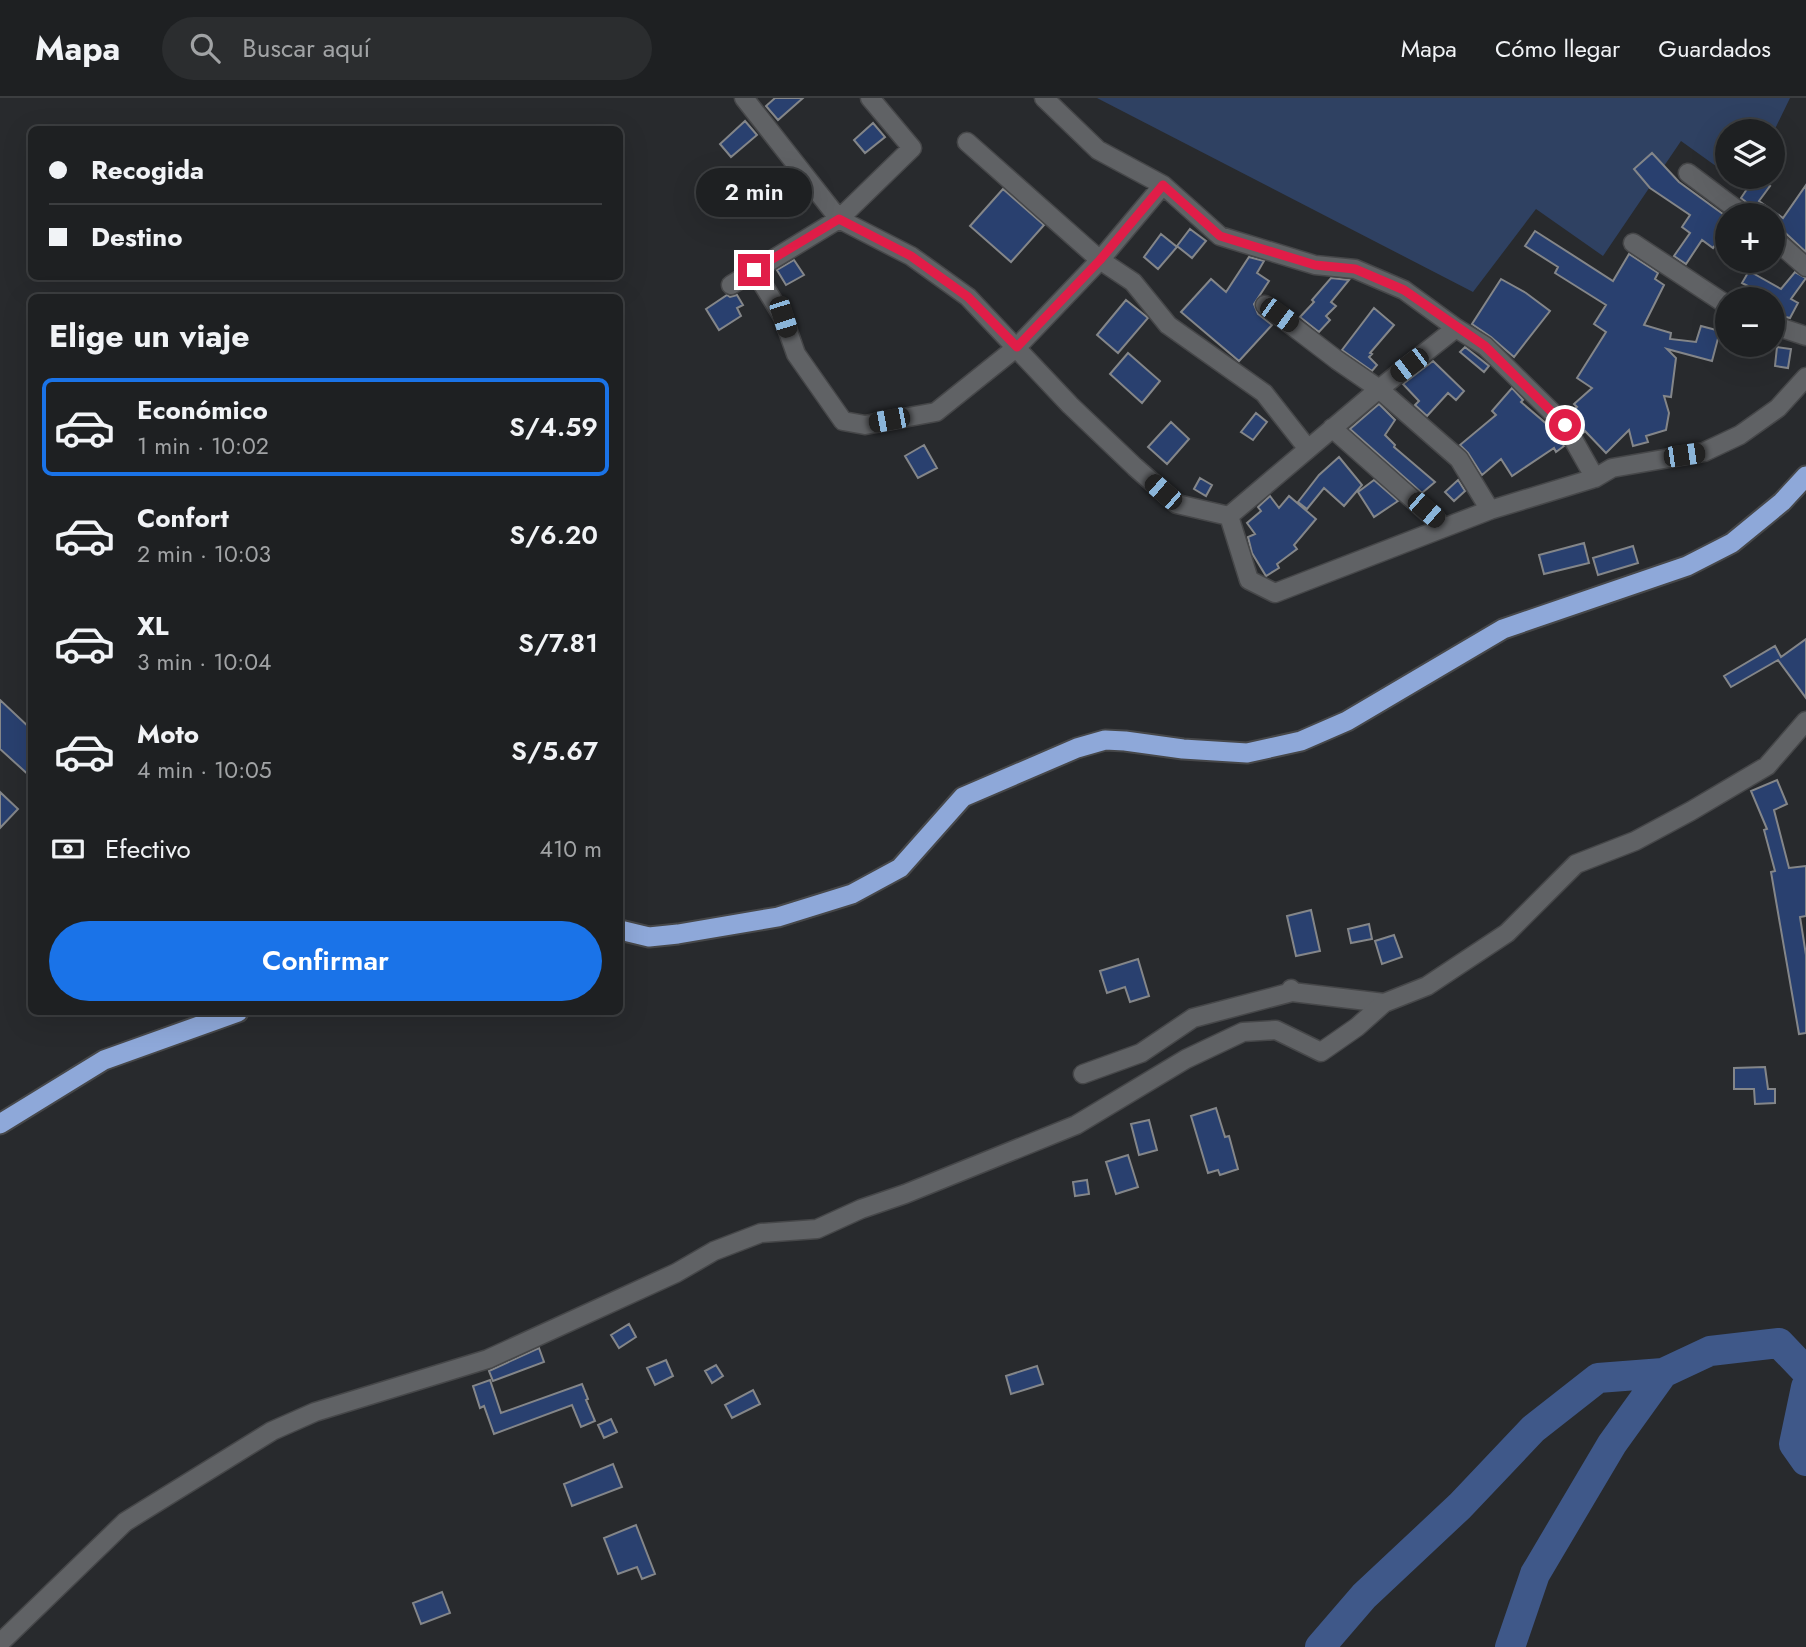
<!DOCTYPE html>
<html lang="es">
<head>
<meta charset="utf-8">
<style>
  :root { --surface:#1e2022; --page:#2b2d2f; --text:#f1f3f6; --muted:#a1a3a5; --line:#3c3e40; --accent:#1a73e8 }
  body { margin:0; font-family:Jost,sans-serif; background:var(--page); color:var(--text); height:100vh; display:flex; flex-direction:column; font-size:26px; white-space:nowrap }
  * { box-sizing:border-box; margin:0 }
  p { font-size:23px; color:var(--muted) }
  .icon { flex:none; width:38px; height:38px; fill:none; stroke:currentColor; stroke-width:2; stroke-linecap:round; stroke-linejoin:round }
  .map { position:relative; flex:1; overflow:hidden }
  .drawer { position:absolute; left:28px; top:196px; width:595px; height:721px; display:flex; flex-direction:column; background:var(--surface); border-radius:10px; box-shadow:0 7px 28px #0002,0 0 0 2px var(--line) }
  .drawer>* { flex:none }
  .top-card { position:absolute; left:28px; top:28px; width:595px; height:154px; border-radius:10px; box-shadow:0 7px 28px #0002,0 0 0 2px var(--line); display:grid; align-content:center; height:154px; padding:0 21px; background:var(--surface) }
  .controls { position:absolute; left:1715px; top:21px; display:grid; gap:14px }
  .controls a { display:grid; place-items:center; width:70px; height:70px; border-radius:50%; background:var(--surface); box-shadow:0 7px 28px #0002,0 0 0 2px var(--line); font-size:35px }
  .end { position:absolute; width:32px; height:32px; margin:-16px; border:9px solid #e11d48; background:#fff; box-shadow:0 0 0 4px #fff }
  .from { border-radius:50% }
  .bubble { position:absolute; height:49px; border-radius:24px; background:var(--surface); box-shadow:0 7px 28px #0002,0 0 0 2px var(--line); font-size:23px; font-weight:600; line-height:49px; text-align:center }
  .car { position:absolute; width:21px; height:42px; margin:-21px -10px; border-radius:9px; box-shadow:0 0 5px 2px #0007; background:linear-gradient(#222 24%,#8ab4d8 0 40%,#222 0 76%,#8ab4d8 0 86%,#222 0) }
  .top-card b { display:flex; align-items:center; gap:24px; height:66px; font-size:26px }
  .top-card b+b { border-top:2px solid var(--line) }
  .top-card i { width:18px; height:18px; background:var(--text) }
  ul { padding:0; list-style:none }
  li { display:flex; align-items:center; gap:21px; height:98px; margin:0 14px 10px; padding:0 7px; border:4px solid transparent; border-radius:10px }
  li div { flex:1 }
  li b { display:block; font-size:26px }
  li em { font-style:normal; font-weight:600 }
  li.on { border-color:var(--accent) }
  li>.icon { width:63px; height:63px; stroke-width:1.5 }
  h2 { padding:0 21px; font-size:32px; line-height:84px }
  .pay { display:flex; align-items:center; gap:18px; height:77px; padding:0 21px; font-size:26px }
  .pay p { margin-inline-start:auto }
  .button { display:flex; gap:14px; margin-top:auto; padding:14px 21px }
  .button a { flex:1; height:80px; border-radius:42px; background:var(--accent); color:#fff; font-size:28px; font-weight:600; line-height:80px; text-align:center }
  header { display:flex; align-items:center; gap:42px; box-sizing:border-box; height:98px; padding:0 35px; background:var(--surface); border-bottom:2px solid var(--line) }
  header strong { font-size:33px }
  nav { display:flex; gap:38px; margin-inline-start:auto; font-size:24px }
  .search { width:490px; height:63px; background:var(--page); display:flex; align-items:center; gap:18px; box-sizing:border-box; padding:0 24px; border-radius:38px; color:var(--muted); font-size:26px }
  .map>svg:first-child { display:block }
  .green { fill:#2f4162 }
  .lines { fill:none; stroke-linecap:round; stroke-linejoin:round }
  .river { stroke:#3f5889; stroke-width:30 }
  .building { fill:#29406f; stroke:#848689; stroke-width:2 }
  .minor-casing { stroke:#464749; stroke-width:21 }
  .tertiary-casing { stroke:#464749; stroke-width:21 }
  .trunk-casing { stroke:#464749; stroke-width:23 }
  .minor { stroke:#606265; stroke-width:18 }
  .tertiary { stroke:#606265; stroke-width:18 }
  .trunk { stroke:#8ea8d9; stroke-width:19 }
  .route { stroke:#e11d48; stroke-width:9 }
</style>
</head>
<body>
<header>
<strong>Mapa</strong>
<div class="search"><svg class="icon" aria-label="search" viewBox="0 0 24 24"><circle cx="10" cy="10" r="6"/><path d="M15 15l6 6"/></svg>Buscar aquí</div>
<nav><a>Mapa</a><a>Cómo llegar</a><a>Guardados</a></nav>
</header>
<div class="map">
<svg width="1806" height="1549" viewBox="0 0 1806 1549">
  <rect width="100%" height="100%" fill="#282a2d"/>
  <path class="green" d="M1097 0H1790L1773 35 1727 33V76L1681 43 1603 158 1536 111 1473 194Z"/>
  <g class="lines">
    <path class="river" d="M1806 1289 1794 1346 1806 1363
      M1320 1549 1364 1498 1460 1408 1533 1331 1598 1280 1663 1275
      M1510 1549 1535 1476 1612 1346 1663 1275 1710 1253 1779 1245 1806 1273"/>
  </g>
  <path class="building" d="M775 0H803L778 22 766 8Z
    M745 23 757 37 731 59 720 46Z
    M873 25 885 39 865 55 854 42Z
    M1652 55 1679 84 1727 119V130L1713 150 1702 142 1686 166 1674 158 1690 135 1682 129 1690 117 1650 90 1634 71Z
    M1755 79 1770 88 1759 103 1783 120 1806 87V154L1781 131 1773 129V117H1755L1751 108 1741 100Z
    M1003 91 1044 127 1011 164 970 128Z
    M1190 131 1206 143 1192 160 1177 148Z
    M1535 133 1613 183 1629 156 1658 175 1655 181 1664 187 1644 227 1671 235 1670 241 1696 244 1701 228 1720 233 1712 263 1667 251 1676 260 1671 299 1664 298 1669 315 1666 332 1646 338 1648 344 1633 348 1629 332 1606 355 1585 333 1583 335 1569 315 1577 309 1574 306 1592 290 1577 280 1606 234 1594 226 1606 207 1555 175 1558 169 1525 148Z
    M1161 136 1177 149 1158 171 1144 159Z
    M1249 159 1264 163 1257 175 1269 183 1254 206 1258 216 1272 227 1239 263 1181 214 1211 181 1226 194Z
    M794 162 804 177 786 187 777 172Z
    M1749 173 1781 191 1795 174 1806 180 1791 201 1798 205 1790 220 1773 216V201L1742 185Z
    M1331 180 1349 182 1331 204 1336 208 1326 218 1330 222 1319 234 1300 219 1314 204 1312 202Z
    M1501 181 1526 195 1550 213 1514 259 1491 239 1472 226Z
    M727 197 730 199 737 197 743 207 737 210 741 218 719 232 706 211Z
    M1126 202 1148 220 1118 255 1097 237Z
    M1374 210 1394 227 1370 255 1372 256 1369 259 1377 267 1372 273 1342 252Z
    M1465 249 1489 268 1484 274 1460 254Z
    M1777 249 1791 251 1788 270 1775 268Z
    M1128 255 1160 283 1142 305 1110 276Z
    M1433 263 1464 293 1456 302 1448 295 1427 318 1415 307 1419 303 1403 286Z
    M1512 290 1523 302 1521 304 1556 334 1564 348 1556 354 1554 350 1512 378 1501 361 1482 377 1468 355 1460 347 1496 317 1492 313Z
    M1379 306 1395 322 1385 337 1395 347 1394 349 1435 384 1422 395 1350 331Z
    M1256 315 1267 324 1253 342 1241 334Z
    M1171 324 1189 341 1167 366 1148 349Z
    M924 347 937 370 918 380 905 358Z
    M1339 359 1362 387 1344 408 1324 390 1307 411 1298 404 1319 377Z
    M1200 380 1212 387 1206 398 1194 391Z
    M1374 382 1398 403 1374 419 1358 394Z
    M1458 382 1465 393 1454 403 1445 394Z
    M1270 398 1279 410 1289 398 1316 421 1294 447 1297 451 1277 466 1279 470 1266 478 1252 455 1248 439 1255 436 1247 425 1261 413 1258 409Z
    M1584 445 1589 465 1544 476 1539 457Z
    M1633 448 1638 465 1598 477 1593 460Z
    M1806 541V600L1778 562 1731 589 1724 578 1775 548 1781 559Z
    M0 602 32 632V680L0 651Z
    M1777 682 1787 706 1774 712 1789 770 1806 768V818L1800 819 1806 857V935L1799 936 1771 774 1775 773 1764 732 1767 731 1751 693Z
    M0 694 18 711 0 730Z
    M1311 812 1320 853 1296 858 1287 818Z
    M1369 826 1372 841 1351 845 1348 831Z
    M1394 837 1402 859 1382 866 1375 843Z
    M1138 861 1149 898 1130 904 1125 889 1107 895 1100 873Z
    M1765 969 1768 991H1775V1005L1755 1006 1754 991H1734V970Z
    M1216 1010 1225 1039 1229 1038 1238 1071 1220 1077 1218 1072 1208 1075 1191 1018Z
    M1149 1022 1157 1052 1139 1057 1131 1026Z
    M1128 1057 1138 1089 1116 1096 1106 1064Z
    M1087 1082 1089 1096 1075 1098 1073 1084Z
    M629 1226 636 1239 619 1250 611 1237Z
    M539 1250 544 1264 493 1283 489 1273Z
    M666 1262 673 1278 655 1287 647 1270Z
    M716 1267 723 1278 712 1285 705 1273Z
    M1037 1268 1043 1286 1011 1296 1006 1278Z
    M490 1282 501 1315 582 1286 588 1301 586 1302 595 1323 581 1329 572 1307 494 1336 484 1308 480 1310 473 1288Z
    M753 1292 760 1306 732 1320 725 1307Z
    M611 1321 617 1334 604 1340 598 1327Z
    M613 1366 622 1389 572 1408 564 1386Z
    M636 1427 655 1476 642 1481 637 1469 618 1476 604 1440Z
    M442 1494 450 1515 421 1526 413 1505Z"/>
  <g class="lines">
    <g class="minor-casing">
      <path id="minor" d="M744 0 839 121 911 158 968 199 1070 307 1135 369 1177 406 1229 418
        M1044 0 1098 52 1163 87 1220 138 1315 167 1355 171 1404 192 1456 230 1379 291 1229 418 1249 482 1275 495 1490 412 1595 380 1612 370 1704 354 1740 337 1778 310 1806 279
        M967 44 1100 162 1133 184 1168 227 1264 295 1308 351
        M1688 75 1744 117
        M1773 140 1806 169
        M1633 145 1727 207
        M754 172 783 219 796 256 843 323 865 327 936 314 1017 249 1100 162 1163 87
        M731 187 839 121 912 50 870 0
        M1265 207 1337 262 1379 291 1459 361 1490 412
        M1773 227 1806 238
        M1456 230 1485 248 1565 327 1595 380
        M1332 330 1444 429
        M1291 891 1292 894 1384 905
        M1083 976 1141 955 1193 920 1292 894"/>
    </g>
    <g class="tertiary-casing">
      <path id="tertiary" d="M0 1545 125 1424 272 1333 315 1314 488 1261 676 1175 714 1153 761 1135 817 1131 861 1111 905 1096 1076 1027 1186 961 1243 934 1276 932 1321 954 1357 929 1384 905 1427 888 1507 835 1576 766 1635 743 1691 713 1767 668 1806 623"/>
    </g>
    <g class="trunk-casing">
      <path id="trunk" d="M620 832 649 839 678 836 778 819 852 796 900 770 963 699 1077 650 1105 642 1125 643 1183 651 1247 655 1301 643 1347 623 1503 531 1687 468 1732 445 1782 404 1806 378
        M0 1026 104 962 238 914"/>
    </g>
    <use href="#minor" class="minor"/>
    <use href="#tertiary" class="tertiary"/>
    <use href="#trunk" class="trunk"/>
  </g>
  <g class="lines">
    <path class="route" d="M754 172 839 121 911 158 968 199 1017 249 1100 162 1163 87 1220 138 1315 167 1355 171 1404 192 1485 248 1565 327"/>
  </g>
</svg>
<div class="controls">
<a><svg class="icon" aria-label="layers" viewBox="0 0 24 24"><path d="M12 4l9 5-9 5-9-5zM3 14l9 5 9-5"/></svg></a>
<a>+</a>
<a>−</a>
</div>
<i class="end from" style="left:1565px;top:327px"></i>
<i class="end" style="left:754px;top:172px"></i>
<div class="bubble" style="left:696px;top:70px;width:116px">2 min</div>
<i class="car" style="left:1279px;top:217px;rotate:126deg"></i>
<i class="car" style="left:783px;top:219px;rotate:162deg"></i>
<i class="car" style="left:1409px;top:267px;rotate:233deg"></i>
<i class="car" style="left:889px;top:322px;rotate:259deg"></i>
<i class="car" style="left:1684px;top:357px;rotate:82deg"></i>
<i class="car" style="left:1163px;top:394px;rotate:311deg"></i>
<i class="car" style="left:1426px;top:412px;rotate:131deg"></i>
<div class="top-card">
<b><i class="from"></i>Recogida</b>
<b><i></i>Destino</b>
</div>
<section class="drawer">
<h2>Elige un viaje</h2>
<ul>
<li class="on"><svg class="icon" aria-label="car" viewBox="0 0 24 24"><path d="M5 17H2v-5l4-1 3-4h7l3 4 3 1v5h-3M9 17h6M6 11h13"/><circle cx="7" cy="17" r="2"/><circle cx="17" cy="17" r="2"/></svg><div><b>Económico</b><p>1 min · 10:02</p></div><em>S/4.59</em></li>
<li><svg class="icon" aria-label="car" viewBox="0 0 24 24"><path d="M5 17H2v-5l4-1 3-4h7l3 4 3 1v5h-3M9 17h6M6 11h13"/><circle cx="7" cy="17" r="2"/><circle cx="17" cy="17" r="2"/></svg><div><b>Confort</b><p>2 min · 10:03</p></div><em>S/6.20</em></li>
<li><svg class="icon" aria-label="car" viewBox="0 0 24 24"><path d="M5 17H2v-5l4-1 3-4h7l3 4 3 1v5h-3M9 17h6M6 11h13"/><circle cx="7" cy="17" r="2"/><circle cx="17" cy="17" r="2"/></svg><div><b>XL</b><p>3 min · 10:04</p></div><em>S/7.81</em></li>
<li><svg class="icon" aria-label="car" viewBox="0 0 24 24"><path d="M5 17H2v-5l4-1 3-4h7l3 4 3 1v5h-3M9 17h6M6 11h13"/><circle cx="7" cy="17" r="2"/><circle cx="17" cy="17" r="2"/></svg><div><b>Moto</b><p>4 min · 10:05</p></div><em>S/5.67</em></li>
</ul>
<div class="pay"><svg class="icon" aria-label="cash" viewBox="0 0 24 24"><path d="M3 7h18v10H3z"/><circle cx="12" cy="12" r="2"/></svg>Efectivo<p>410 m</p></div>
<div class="button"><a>Confirmar</a></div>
</section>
</div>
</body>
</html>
